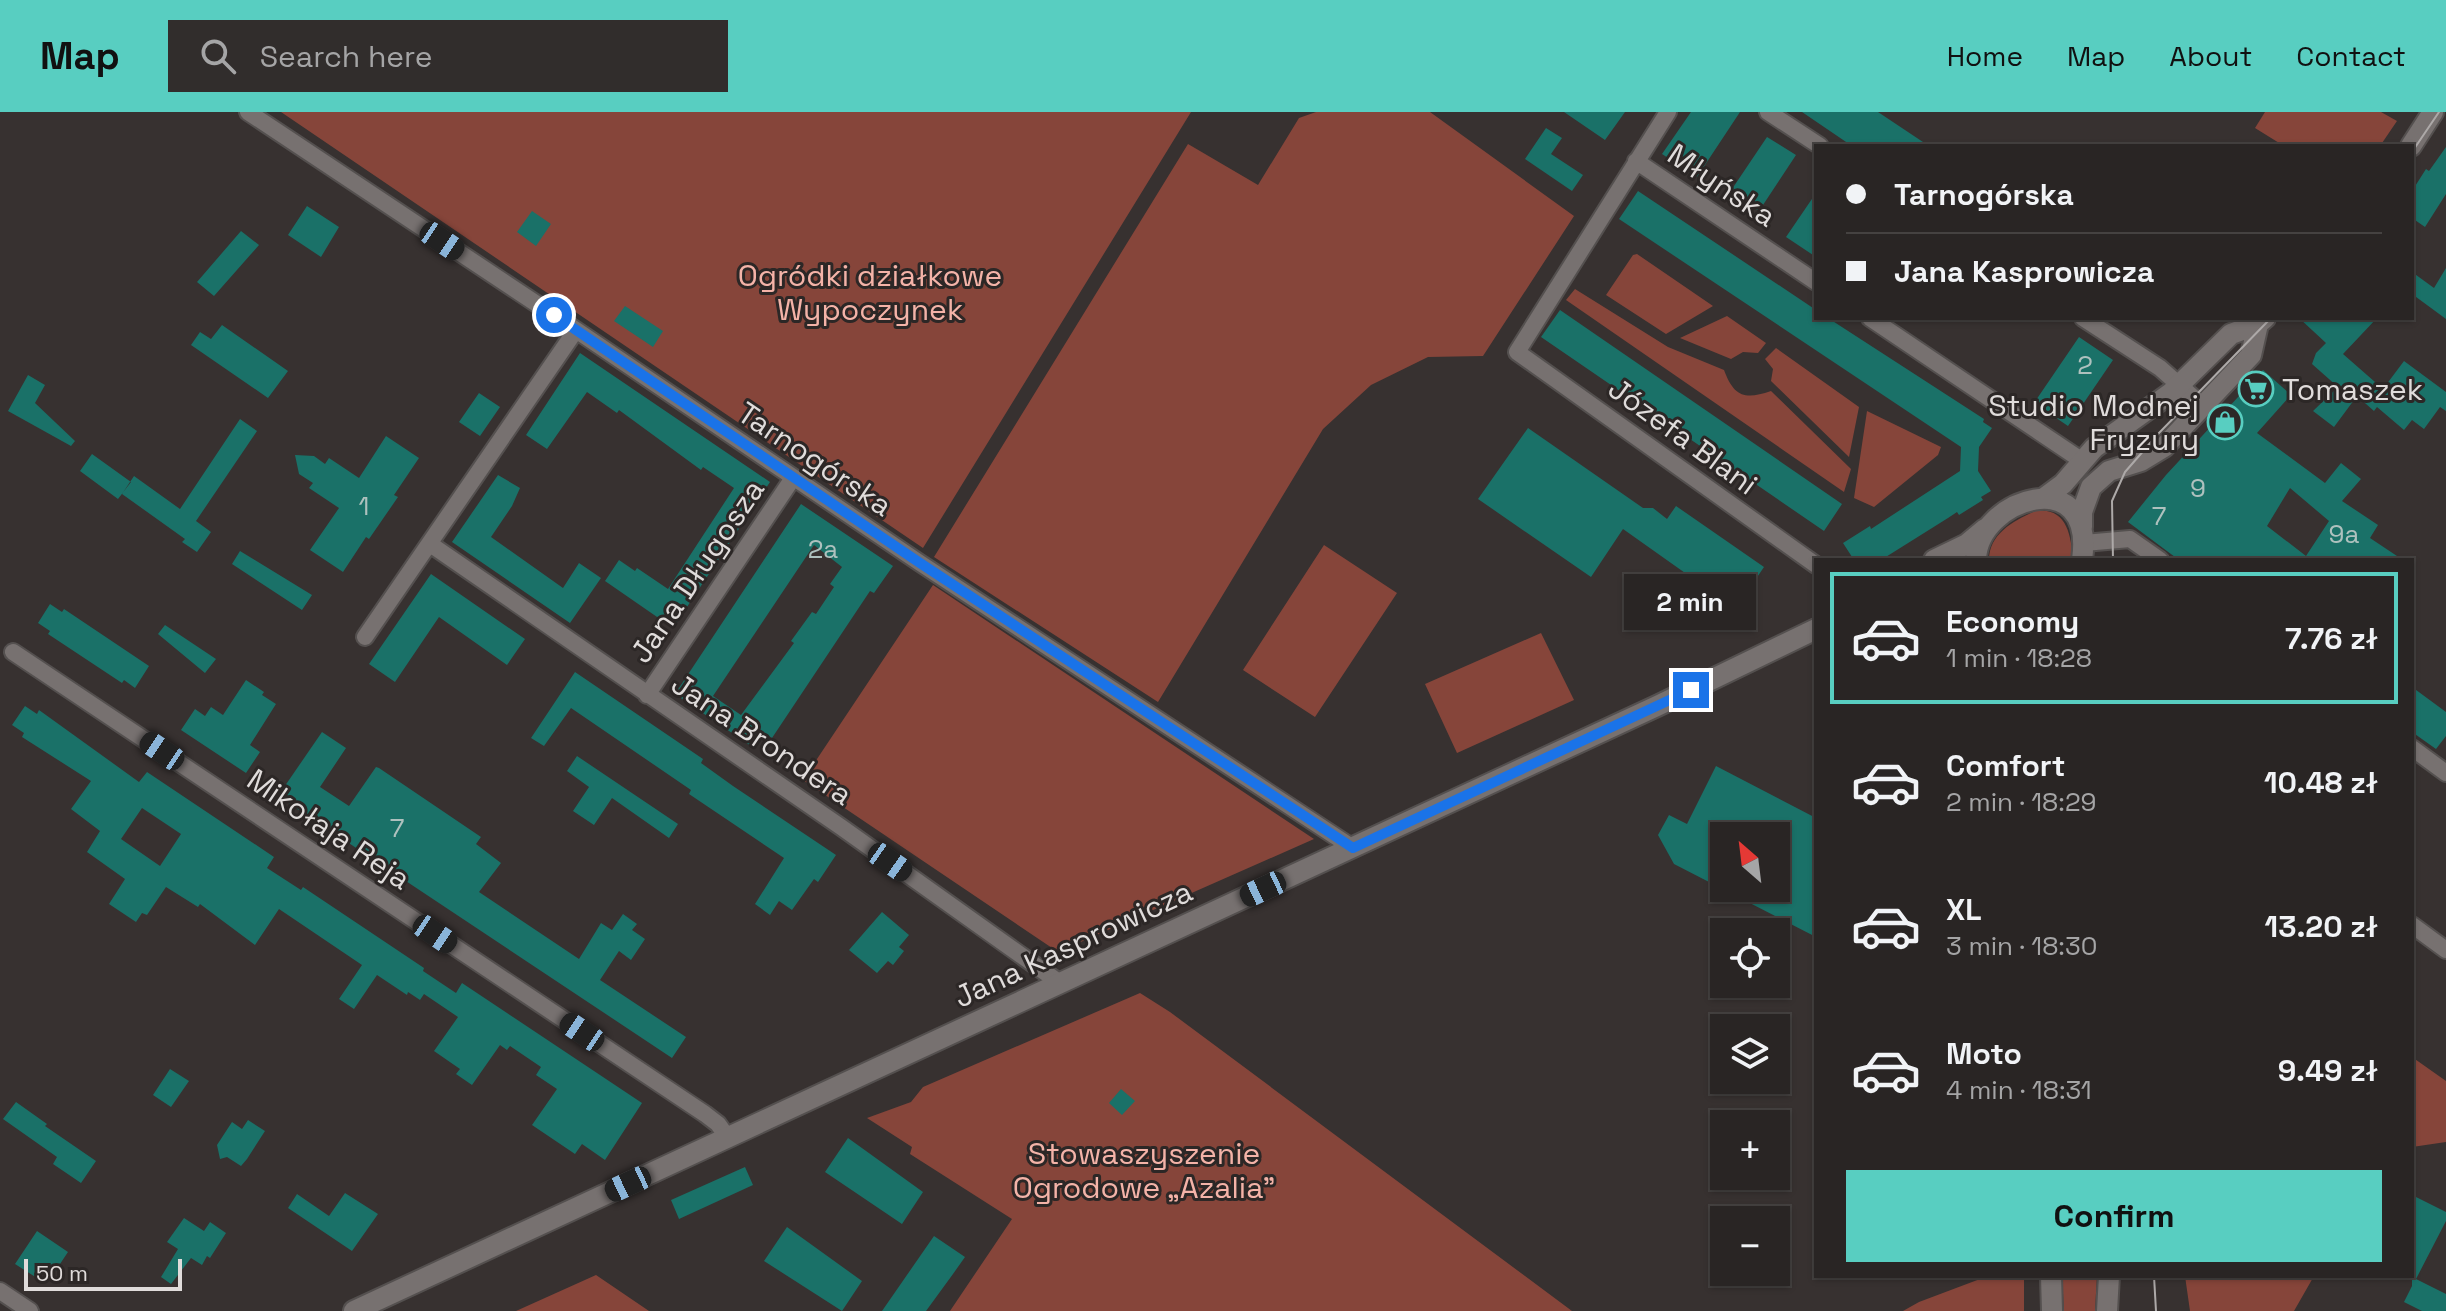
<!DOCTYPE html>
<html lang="en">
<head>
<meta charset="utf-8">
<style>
  :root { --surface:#292524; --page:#312d2c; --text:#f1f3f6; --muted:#a5a5a6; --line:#454241; --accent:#58cec1 }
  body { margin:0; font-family:"Space Grotesk",sans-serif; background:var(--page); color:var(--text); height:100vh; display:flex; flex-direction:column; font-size:30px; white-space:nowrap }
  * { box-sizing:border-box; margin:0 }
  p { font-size:26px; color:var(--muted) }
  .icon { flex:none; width:44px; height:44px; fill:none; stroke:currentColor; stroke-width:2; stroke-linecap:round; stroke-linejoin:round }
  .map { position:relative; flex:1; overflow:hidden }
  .side { position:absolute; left:1814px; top:446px; width:600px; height:720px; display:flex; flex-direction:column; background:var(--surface); border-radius:0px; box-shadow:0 2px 6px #0004,0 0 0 2px var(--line) }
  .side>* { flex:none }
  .banner { position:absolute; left:1814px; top:32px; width:600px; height:176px; border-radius:0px; box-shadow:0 2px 6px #0004,0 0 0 2px var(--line); display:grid; align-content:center; height:176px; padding:0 32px; background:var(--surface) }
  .needle { width:52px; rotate:332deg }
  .buttons { position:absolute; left:1710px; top:710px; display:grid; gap:16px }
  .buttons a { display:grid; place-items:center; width:80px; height:80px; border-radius:0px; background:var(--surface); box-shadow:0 2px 6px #0004,0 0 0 2px var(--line); font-size:40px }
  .scale { position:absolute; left:24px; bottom:20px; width:158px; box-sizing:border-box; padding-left:8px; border:4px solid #e0dcdb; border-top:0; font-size:22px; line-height:28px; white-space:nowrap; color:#e0dcdb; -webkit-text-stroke:6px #2c2726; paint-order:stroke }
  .end { position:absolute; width:36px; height:36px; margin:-18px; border:10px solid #1a73e8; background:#fff; box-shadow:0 0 0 4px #fff }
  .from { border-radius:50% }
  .bubble { position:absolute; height:56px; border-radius:0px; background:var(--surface); box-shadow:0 2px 6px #0004,0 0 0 2px var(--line); font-size:26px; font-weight:800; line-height:56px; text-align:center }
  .car { position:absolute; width:24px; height:48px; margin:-24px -12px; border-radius:10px; box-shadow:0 0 6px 2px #0007; background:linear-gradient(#222 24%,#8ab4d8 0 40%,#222 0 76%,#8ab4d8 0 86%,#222 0) }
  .banner b { display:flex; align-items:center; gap:28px; height:76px; font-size:30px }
  .banner b+b { border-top:2px solid var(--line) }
  .banner i { width:20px; height:20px; background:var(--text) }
  ul { padding:14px 0 0; list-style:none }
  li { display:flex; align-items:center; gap:24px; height:132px; margin:0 16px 12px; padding:0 16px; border:4px solid transparent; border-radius:0px }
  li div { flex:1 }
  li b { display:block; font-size:30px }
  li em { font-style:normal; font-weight:800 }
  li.current { border-color:var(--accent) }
  li>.icon { width:72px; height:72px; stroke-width:1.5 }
  .primary-button { display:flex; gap:16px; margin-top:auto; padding:16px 32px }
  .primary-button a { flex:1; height:92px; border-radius:0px; background:var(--accent); color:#111; font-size:32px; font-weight:800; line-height:92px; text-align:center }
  header { display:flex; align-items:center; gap:48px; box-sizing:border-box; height:112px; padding:0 40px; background:var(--accent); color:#111 }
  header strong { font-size:38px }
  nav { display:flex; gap:44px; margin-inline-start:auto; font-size:28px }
  .search { width:560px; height:72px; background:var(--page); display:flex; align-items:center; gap:20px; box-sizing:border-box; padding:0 28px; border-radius:0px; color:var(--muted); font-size:30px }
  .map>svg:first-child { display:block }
  .green { fill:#86453a }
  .building { fill:#1a7168; fill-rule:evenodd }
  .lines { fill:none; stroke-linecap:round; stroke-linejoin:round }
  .minor-casing { stroke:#54504f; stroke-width:20 }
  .tertiary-casing { stroke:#54504f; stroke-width:24 }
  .minor { stroke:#777170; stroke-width:16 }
  .tertiary { stroke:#777170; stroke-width:20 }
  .tram { stroke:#ada9a8; stroke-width:2 }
  .route { stroke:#1a73e8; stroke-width:10 }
  .labels { text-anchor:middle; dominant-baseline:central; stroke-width:6; stroke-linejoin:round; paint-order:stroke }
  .number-label { font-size:26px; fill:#aec1be }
  .street-label { font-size:30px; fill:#e0dcdb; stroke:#2c2726 }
  .park-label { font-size:30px; fill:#f4b3a8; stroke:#2c2726 }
  .poi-label { font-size:30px; fill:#e0dcdb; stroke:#2c2726; text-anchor:start }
</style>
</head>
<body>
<header>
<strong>Map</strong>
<div class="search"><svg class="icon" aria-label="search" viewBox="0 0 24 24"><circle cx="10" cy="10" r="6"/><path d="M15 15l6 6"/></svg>Search here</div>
<nav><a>Home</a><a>Map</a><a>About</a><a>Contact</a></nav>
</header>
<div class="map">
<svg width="2446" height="1199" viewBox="0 0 2446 1199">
  <rect width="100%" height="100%" fill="#373130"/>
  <path class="green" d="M281 0H1191L923 436Z
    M1316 0H1430L1574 104 1483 244 1428 245 1371 273 1323 317 1158 590 934 445 1188 32 1258 73 1299 6Z
    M2265 0H2381L2397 9 2380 34H2284L2255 16Z
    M1637 142 1713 194 1666 222 1606 183 1633 143Z
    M1575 177 1668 235 1724 258C1734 285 1745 288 1771 279L1851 357 1844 380 1566 188Z
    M1727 204 1766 231 1758 241 1743 240 1731 247 1680 226Z
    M1776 236 1859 295 1849 345 1771 269 1773 257 1765 247Z
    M1867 299 1941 335 1938 343 1874 395 1854 386Z
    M2035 399C2067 395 2071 423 2073 448H1989C1989 422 2013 409 2035 399Z
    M1324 433 1397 481 1315 605 1243 558Z
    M933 473 1314 727 1058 840 803 668Z
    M1541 521 1574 588 1457 641 1425 572Z
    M1140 881 1170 900 1572 1199H950L1012 1107 910 1042 912 1035 867 1006 911 990 923 975Z
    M2412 945 2446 969V1030L2412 1035Z
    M596 1163 649 1199H516Z
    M1988 1164H2024V1199H1903L1919 1190Z
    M2062 1164H2097L2095 1199H2064Z
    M2185 1164H2314L2294 1199H2190Z"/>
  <path class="building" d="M1564 0H1625L1605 28Z
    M1691 0H1740L1697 65 1662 42Z
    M1802 0H1878L1929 34H1852Z
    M1546 16 1562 26 1551 42 1583 63 1572 79 1525 47Z
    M1767 25 1796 43 1759 99 1730 80Z
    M2446 35V82L2425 115 2412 106V79L2426 57 2429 59Z
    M1638 79 1816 198V206H1828L1984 307 1983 310 1992 316 1979 335 1978 359 1991 379 1981 385 1983 388 1959 403 1957 400 1948 406 1881 448H1854L1843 431 1870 414 1871 417 1960 359 1961 335 1619 107Z
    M1816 81V145L1786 125Z
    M307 94 339 115 321 145 288 123Z
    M532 99 551 112 536 134 517 120Z
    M241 119 259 133 214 184 197 170Z
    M2446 156V207L2412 182V160L2434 176Z
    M625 194 663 219 653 235 614 209Z
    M1560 198 1842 392 1824 419 1541 225Z
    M2299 206H2377L2343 242 2383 277 2404 249 2446 280V299L2440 295 2424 317 2412 308 2404 318 2377 295 2374 299 2357 284 2334 315 2313 299 2338 275 2312 252 2316 241 2326 231Z
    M222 213 288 259 268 286 191 233 200 220 211 227Z
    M2079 225 2113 248 2068 314 2034 291Z
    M580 241 770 370 673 516 605 469 619 448 635 459 637 456 668 477 734 376 703 355 701 358 619 298 617 301 587 280 547 337 526 323Z
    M2263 258 2291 283 2257 321 2325 371 2341 351 2361 367 2342 389 2378 413 2370 426 2403 448H2179L2128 410 2166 363ZM2290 376 2329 409 2306 444 2267 414Z
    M28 263 45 273 35 291 75 329 71 334 8 299Z
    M479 281 500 295 480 324 459 310Z
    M240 307 257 319 196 409 211 420 197 440 182 430 185 427 122 382 134 364 180 397Z
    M1528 316 1643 396H1653L1667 407 1676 394 1764 455 1720 520 1677 491 1695 468 1623 417 1591 465 1478 387Z
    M386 324 419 346 394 383 398 385 369 427 366 425 343 460 310 438 339 396 309 376 313 371 299 362 295 343 314 344 325 352 329 346 359 366Z
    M92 342 131 370 118 387 80 359Z
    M498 363 520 376 512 394 491 425 563 476 579 451 601 466 570 511 452 430Z
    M801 392 893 454 874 481 870 479 772 626 761 619 751 634 675 582ZM814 433 842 455 830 472 834 475 816 502 812 500 791 529 794 531 741 603 713 584Z
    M240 439 312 483 302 498 232 452Z
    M431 462 525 527 507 553 439 505 395 570 369 552Z
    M50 492 62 500 64 497 149 554 135 576 124 568 122 571 48 522 50 519 38 511Z
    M165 513 216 547 205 561 158 522Z
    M575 560 703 647 701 651 733 674 836 743 818 770 814 767 792 798 779 789 770 803 755 792 784 746 689 682 691 678 571 596 544 634 531 626Z
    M246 568 264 580 262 583 276 592 250 633 260 640 246 661 181 618 195 597 205 604 211 595 223 603Z
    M2412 575 2446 600V624L2436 637 2412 620Z
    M25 594 37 602 39 598 139 670 147 660 274 745 267 756 301 778 303 775 424 856 423 859 456 881 462 871 642 991 605 1048 582 1032 575 1042 532 1013 557 977 536 963 541 955 510 934 507 938 500 933 472 973 456 962 460 957 434 939 458 905 424 882 420 888 408 880 407 883 377 863 354 897 339 887 362 853 279 797 255 833 200 792 198 795 166 775 147 803 142 801 136 810 109 792 125 767 87 740 100 719 71 697 91 669 22 625 24 621 12 613ZM142 696 181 722 160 754 121 727Z
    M322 620 346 636 320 675 349 694 376 655 379 656 481 725 476 732 501 751 479 780 579 847 601 811 612 818 623 802 637 812 632 818 645 827 631 848 619 839 600 868 686 925 672 946 278 684Z
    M577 644 678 712 669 726 612 686 594 713 573 699 589 675 567 659Z
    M1716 654 1816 706V825L1674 752 1658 723 1669 703 1687 712ZM1724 724H1776V776H1724Z
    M882 800 909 823 899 835 904 839 893 853 888 849 877 861 849 838Z
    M170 957 189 969 171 995 153 983Z
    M1121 977 1135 989 1122 1003 1109 991Z
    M16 990 47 1012 45 1014 96 1049 81 1071 53 1052 57 1045 3 1007Z
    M248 1008 265 1019 247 1047 241 1054 227 1045 220 1047 217 1033 232 1010 242 1017Z
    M848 1026 923 1080 902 1112 825 1060Z
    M745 1055 753 1073 679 1107 671 1088Z
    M345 1081 378 1102 352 1139 288 1096 297 1082 329 1104Z
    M2412 1083 2446 1100V1109L2416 1167 2446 1182V1199H2422L2404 1190 2412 1174Z
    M184 1106 204 1119 210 1110 226 1121 210 1146 207 1144 202 1153 191 1146 171 1172 161 1165 178 1137 167 1130Z
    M787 1115 862 1169 842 1199 764 1149Z
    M37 1119 68 1140 52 1164 42 1158 37 1166 15 1152Z
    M934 1124 965 1145 953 1162 926 1199H882Z"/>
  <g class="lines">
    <g class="minor-casing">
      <path id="minor" d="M248 0 576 218 920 451 1353 736
        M1668 0 1517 240 1816 453
        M1768 0 1820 34
        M1636 49 1816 170
        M1870 206 2081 348
        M2083 206 2160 256 2203 294
        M2084 431 2130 427 2160 448
        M430 432 841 715 1060 871
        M365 525 576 218
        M13 540 705 1002 718 1012 728 1026
        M647 583 793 366
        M2412 636 2446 661
        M2412 813 2446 838
        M0 1179 30 1199"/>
    </g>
    <g class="tertiary-casing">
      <path id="tertiary" d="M2411 34 2433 0
        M2044 386 2063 372 2094 336 2172 280 2231 222 2258 212 2265 206
        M2082 415V400L2091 375 2109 359 2141 349 2164 335 2251 243 2258 212
        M1934 448 1967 432 1985 417
        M1976 448C1977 386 2096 349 2082 448
        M2051 1164 2052 1199
        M354 1199 1657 594 1816 517
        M2107 1199 2109 1164"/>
    </g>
    <use href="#minor" class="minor"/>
    <use href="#tertiary" class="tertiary"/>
    <path class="tram" d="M2412 40 2439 0
      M2113 448 2112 389 2125 360 2159 321 2271 206
      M2154 1164 2156 1199"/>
  </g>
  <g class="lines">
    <path class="route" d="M554 203 920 451 1353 736 1691 578"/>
  </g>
  <defs>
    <g id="supermarket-ring" transform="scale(1.8)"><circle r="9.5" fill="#2c2726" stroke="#58cec1" stroke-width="1.5"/><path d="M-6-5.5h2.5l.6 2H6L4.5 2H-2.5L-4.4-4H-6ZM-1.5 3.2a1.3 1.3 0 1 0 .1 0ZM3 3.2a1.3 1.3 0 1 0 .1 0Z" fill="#58cec1"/></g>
    <g id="shop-ring" transform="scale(1.8)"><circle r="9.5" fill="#2c2726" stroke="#58cec1" stroke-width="1.5"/><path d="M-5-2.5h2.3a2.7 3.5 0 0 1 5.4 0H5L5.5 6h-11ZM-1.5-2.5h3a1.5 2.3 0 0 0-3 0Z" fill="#58cec1"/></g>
  </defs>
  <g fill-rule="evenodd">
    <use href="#supermarket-ring" x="2256" y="277"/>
    <use href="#shop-ring" x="2225" y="310"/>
  </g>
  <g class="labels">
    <g class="number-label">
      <text x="2085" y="253">2</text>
      <text x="2198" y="376">9</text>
      <text x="364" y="394">1</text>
      <text x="2159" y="404">7</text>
      <text x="2344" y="422">9a</text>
      <text x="823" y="437">2a</text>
      <text x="397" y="716">7</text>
    </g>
    <g class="street-label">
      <text transform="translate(1722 73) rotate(34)">Młyńska</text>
      <text transform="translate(1683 324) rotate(36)">Józefa Blani</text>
      <text transform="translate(815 347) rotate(34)">Tarnogórska</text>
      <text transform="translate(697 459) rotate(-56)">Jana Długosza</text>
      <text transform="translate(762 627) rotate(34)">Jana Brondera</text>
      <text transform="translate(329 717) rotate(34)">Mikołaja Reja</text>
      <text transform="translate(1073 832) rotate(-25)">Jana Kasprowicza</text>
    </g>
    <g class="park-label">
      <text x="870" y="163">Ogródki działkowe<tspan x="870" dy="34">Wypoczynek</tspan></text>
      <text x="1144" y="1041">Stowaszyszenie<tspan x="1144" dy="34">Ogrodowe „Azalia”</tspan></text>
    </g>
    <g class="poi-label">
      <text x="2282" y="277">Tomaszek</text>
      <text x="2199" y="293" text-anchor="end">Studio Modnej<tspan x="2199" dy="34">Fryzury</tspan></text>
    </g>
  </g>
</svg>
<div class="buttons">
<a><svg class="needle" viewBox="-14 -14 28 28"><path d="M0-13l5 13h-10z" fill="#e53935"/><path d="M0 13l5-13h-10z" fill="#a5a5a6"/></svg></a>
<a><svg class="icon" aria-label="locate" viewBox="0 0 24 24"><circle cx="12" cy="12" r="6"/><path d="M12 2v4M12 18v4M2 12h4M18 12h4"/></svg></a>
<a><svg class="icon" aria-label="layers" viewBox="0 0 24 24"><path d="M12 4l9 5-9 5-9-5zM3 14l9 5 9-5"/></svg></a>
<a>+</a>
<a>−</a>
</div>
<div class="scale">50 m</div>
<i class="end from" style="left:554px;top:203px"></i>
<i class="end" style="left:1691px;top:578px"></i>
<div class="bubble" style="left:1624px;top:462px;width:132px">2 min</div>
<i class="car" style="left:442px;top:129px;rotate:124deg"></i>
<i class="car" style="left:162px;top:639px;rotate:304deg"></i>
<i class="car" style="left:890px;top:750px;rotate:125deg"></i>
<i class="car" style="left:1263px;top:777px;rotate:245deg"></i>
<i class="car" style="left:435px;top:822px;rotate:124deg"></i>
<i class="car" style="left:582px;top:920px;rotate:304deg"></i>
<i class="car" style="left:628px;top:1072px;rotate:245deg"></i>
<div class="banner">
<b><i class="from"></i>Tarnogórska</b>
<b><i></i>Jana Kasprowicza</b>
</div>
<section class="side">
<ul>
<li class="current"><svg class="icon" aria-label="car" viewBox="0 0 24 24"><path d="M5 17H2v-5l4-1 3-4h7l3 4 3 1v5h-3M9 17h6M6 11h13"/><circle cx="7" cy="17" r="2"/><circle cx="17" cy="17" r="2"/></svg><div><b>Economy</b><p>1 min · 18:28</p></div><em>7.76 zł</em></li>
<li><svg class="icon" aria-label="car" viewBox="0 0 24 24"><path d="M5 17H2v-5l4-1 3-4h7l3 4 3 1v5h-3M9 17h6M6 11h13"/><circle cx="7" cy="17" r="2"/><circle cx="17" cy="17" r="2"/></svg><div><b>Comfort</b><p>2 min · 18:29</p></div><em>10.48 zł</em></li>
<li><svg class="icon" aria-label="car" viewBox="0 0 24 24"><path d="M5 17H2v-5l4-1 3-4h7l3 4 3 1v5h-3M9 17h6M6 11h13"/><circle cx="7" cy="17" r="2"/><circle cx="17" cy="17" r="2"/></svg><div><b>XL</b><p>3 min · 18:30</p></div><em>13.20 zł</em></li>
<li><svg class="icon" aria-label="car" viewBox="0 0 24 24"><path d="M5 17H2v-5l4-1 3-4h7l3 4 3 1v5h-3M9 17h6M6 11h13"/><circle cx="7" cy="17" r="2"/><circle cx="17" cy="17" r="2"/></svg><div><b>Moto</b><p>4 min · 18:31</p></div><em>9.49 zł</em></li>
</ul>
<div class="primary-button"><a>Confirm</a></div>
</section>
</div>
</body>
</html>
